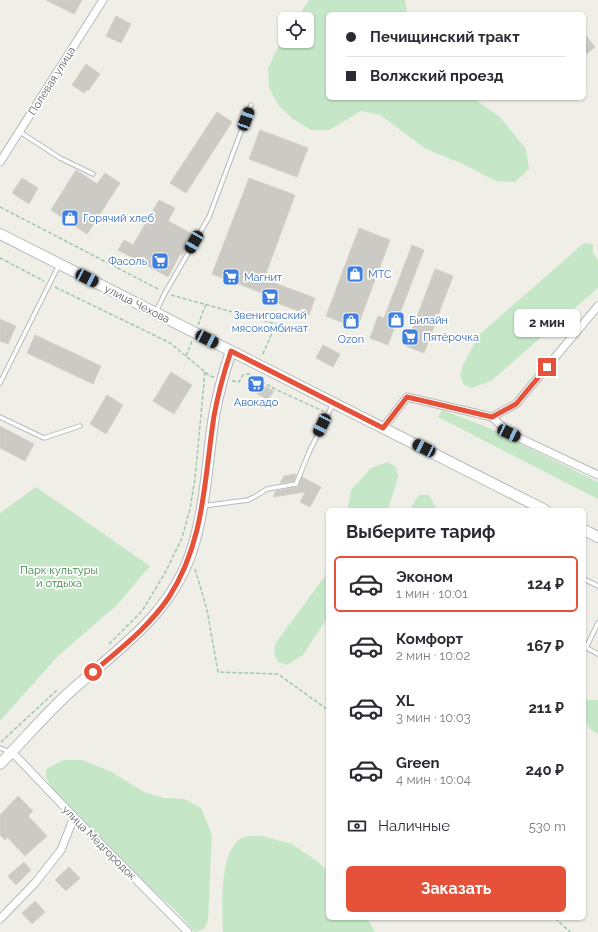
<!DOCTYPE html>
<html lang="ru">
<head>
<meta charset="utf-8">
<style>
  :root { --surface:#fff; --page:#f2f2f3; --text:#2b2b33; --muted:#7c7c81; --line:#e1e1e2; --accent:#e55139 }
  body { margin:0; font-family:Raleway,sans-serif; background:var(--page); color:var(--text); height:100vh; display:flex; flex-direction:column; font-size:15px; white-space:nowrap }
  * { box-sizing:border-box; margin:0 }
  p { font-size:13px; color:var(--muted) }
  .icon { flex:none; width:22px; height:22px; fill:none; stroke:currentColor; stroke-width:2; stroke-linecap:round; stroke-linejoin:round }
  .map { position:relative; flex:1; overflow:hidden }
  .panel { position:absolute; left:326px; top:508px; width:260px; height:412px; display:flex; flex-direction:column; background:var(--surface); border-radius:6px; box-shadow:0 1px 3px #0004 }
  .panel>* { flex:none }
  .top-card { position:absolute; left:326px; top:12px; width:260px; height:88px; border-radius:6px; box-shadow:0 1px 3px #0004; display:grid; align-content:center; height:88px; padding:0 20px; background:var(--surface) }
  .fabs { position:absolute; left:278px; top:12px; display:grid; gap:8px }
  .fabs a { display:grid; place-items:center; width:36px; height:36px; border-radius:6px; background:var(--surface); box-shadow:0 1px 3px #0004; font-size:20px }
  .end { position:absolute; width:18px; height:18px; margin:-9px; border:5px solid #e55139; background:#fff; box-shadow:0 0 0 2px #fff }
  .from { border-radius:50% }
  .bubble { position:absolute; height:28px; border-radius:6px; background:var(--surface); box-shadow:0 1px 3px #0004; font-size:13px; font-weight:700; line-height:28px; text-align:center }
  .car { position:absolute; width:12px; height:24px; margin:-12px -6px; border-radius:5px; box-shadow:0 0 3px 1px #0007; background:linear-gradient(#222 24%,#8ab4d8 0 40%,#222 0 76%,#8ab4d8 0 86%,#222 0) }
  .top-card b { display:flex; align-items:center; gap:14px; height:38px; font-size:15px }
  .top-card b+b { border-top:1px solid var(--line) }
  .top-card i { width:10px; height:10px; background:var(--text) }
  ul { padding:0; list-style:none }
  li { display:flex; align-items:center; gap:12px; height:56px; margin:0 8px 6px; padding:0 12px; border:2px solid transparent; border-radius:6px }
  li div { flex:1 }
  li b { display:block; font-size:15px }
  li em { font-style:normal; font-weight:700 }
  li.active { border-color:var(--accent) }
  li>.icon { width:36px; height:36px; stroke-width:1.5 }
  h2 { padding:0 20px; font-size:18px; line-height:48px }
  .pay { display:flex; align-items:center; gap:10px; height:44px; padding:0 20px; font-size:15px }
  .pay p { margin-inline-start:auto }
  .cta { display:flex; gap:8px; margin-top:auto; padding:8px 20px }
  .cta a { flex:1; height:46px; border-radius:6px; background:var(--accent); color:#fff; font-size:16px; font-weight:700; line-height:46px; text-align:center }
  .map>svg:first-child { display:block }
  .green { fill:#c5e7c7 }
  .building { fill:#cccac4; stroke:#d5d1c6 }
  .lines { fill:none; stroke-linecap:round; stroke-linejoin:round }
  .lane-casing { stroke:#b7b9bd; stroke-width:5.5 }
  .street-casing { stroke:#b7b9bd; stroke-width:9 }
  .secondary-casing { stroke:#b6b9be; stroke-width:12 }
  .path { stroke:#9ec7ad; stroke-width:1.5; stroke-dasharray:4 2; stroke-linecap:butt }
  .lane { stroke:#fff; stroke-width:3.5 }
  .street { stroke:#fff; stroke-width:7 }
  .secondary { stroke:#fff; stroke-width:10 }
  .route { stroke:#e55139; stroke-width:5 }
  .labels { text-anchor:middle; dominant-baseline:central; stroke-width:3.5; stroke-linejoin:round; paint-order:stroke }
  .street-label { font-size:11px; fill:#5f6267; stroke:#fff }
  .shop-label { font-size:11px; fill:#366cbe; stroke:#fff; text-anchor:start }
  .park-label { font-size:11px; fill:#388540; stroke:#fff }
</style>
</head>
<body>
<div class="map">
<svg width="598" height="932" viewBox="0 0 598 932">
  <rect width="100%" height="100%" fill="#f0efe7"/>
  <path class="green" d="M309 0H405L407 14H328V98H473L501 118 526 149 529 169 515 182 496 181 461 163 426 149 380 115 361 111 329 130H311L293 119 279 106 269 88 268 69 276 51 285 36V41H307V19H296Z
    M584 243 593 244V253L598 260V288L491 381 472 388 463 384 460 375 463 365 479 335Z
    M442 410 489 428 598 482V499L438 417Z
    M388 462 396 467 398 477 388 510H347L351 490 371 468Z
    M36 487 150 566 118 604 58 656 0 721V513Z
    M419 495H429L438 510H409Z
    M328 572V617L303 655 287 665 278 662 274 654 275 644Z
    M584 700H598V734C582 725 584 717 584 700Z
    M63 760H82L110 771 144 792 164 798 184 799 201 808 212 835 208 921 204 929 195 932 175 910 125 866 56 794 46 778V769Z
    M262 836 292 844 317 861 328 871V918H367L375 932H223C222 908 219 854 240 839 245 835 256 836 262 836Z"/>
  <path class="building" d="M46 0H82L74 14Z
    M116 16 131 24 121 43 106 36Z
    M584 33 595 47 584 56Z
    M86 64 100 74 88 91 86 90 84 93 72 85Z
    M217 112 232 122 186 193 170 183Z
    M260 130 308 148 297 177 249 159Z
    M76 170 97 184 105 173 120 183 87 234 51 210Z
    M22 178 38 188 29 204 12 193Z
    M249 178 295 195 264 279 315 298 309 315 264 298 265 294 212 274Z
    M159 200 175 208 168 221 194 235 182 255 180 254 168 277 118 250 124 240 133 245Z
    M359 228 390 240 357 328 326 316Z
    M412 245 424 250 388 345 370 338 378 316 384 318Z
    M435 269 453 276 424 353 406 346Z
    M0 319 16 326 8 344 0 341Z
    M35 335 101 366 93 384 27 353Z
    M323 345 340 354 333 367 316 358Z
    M171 372 192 385 174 414 153 401Z
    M253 379 274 391 268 400 252 390 254 388 249 385Z
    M107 395 123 405 106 434 90 424Z
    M0 426 34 444 25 461 0 448Z
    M295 474H296L294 481 280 483 284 476Z
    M302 477 321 487 310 507 300 502 305 492 273 497 276 491 298 487Z
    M18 796 33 811 28 816 47 836 25 856 7 837 5 840 0 835V815Z
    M24 862 31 870 16 885 8 876Z
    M69 867 80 878 66 891 55 880Z
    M35 901 45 912 32 924 22 913Z"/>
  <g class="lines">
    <g class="lane-casing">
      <path id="lane" d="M20 132 60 158 93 174
        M156 312 165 293 209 217 251 105
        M0 383 59 265
        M0 417 44 438 80 426
        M203 506 248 500 256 496 267 489 296 484 310 450 333 404
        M584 579 598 586
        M585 647 598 654
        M586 648 598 623
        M0 748 10 752"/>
    </g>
    <g class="street-casing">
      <path id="street" d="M0 162 103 0
        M492 417 509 433 598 475
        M383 428 407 397 492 417 516 404 598 306
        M12 752 74 817 188 932
        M0 919 35 883 61 850 74 817"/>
    </g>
    <g class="secondary-casing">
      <path id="secondary" d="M0 234 545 510
        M584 530 598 537
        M0 764C24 740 46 713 72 690 119 648 169 616 191 553 206 508 207 461 214 416 218 394 224 372 231 351"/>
    </g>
    <path class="path" d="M0 207 160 290
      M0 258 44 281
      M55 287 170 343 210 376 214 377
      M171 295 276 324 262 356
      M198 325 206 304
      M186 356 192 341
      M232 381 239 382 243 375 249 374 275 389 323 411
      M195 569 207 610 218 672 278 674 328 710
      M109 644 142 611 165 573 182 538 190 509 195 478 205 372
      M1 742 57 690
      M555 918 570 932"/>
    <use href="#lane" class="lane"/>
    <use href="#street" class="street"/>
    <use href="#secondary" class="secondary"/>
  </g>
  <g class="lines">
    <path class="route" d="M93 672C120 649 149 627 169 597 205 541 204 480 214 416 218 394 224 372 231 351L383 428 407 397 492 417 516 404 547 367"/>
  </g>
  <defs>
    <g id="shop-square" transform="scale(0.9)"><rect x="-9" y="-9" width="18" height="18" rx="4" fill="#3f7fe0" stroke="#fff"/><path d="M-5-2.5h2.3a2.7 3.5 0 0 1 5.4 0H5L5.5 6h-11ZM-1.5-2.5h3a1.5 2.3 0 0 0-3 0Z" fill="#fff"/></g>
    <g id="supermarket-square" transform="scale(0.9)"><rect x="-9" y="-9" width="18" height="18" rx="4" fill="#3f7fe0" stroke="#fff"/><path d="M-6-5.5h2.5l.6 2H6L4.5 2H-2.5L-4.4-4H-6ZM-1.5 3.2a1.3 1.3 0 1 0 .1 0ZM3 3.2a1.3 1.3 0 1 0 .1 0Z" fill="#fff"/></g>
  </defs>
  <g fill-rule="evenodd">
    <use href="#shop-square" x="70" y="218"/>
    <use href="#supermarket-square" x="160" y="261"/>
    <use href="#shop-square" x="355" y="274"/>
    <use href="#supermarket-square" x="231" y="277"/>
    <use href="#supermarket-square" x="270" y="297"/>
    <use href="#shop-square" x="396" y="320"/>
    <use href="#shop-square" x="351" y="321"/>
    <use href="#supermarket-square" x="410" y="337"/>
    <use href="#supermarket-square" x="256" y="384"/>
  </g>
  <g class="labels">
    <g class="street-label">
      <text transform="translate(52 81) rotate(-58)">Полевая улица</text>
      <text transform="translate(137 304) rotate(27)">улица Чехова</text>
      <text transform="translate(99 843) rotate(45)">улица Медгородок</text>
    </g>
    <g class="shop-label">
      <text x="83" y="218">Горячий хлеб</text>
      <text x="147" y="261" text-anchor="end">Фасоль</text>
      <text x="368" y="274">МТС</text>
      <text x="244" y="277">Магнит</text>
      <text x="270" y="315" text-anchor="middle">Звениговский<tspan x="270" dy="13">мясокомбинат</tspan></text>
      <text x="409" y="320">Билайн</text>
      <text x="423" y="337">Пятёрочка</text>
      <text x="351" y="339" text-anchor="middle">Ozon</text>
      <text x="256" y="402" text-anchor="middle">Авокадо</text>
    </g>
    <g class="park-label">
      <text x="59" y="570">Парк культуры<tspan x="59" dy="13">и отдыха</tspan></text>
    </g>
  </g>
</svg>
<div class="fabs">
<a><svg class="icon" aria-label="locate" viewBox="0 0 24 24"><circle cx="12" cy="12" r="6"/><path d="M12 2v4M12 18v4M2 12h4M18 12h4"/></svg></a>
</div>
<i class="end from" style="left:93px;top:672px"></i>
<i class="end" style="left:547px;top:367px"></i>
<div class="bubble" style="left:514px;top:309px;width:66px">2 мин</div>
<i class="car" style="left:246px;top:119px;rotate:20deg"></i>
<i class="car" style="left:194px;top:242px;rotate:210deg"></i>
<i class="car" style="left:87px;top:278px;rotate:117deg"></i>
<i class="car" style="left:207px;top:339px;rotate:117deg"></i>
<i class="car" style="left:322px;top:425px;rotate:206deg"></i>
<i class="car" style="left:509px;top:433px;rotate:115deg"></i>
<i class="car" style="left:424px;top:448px;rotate:297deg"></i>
<div class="top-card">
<b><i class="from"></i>Печищинский тракт</b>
<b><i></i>Волжский проезд</b>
</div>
<section class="panel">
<h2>Выберите тариф</h2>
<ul>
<li class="active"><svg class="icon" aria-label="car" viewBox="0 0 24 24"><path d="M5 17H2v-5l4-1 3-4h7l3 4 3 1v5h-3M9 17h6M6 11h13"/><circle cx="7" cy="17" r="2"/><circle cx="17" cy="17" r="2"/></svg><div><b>Эконом</b><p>1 мин · 10:01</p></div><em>124 ₽</em></li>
<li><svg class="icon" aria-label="car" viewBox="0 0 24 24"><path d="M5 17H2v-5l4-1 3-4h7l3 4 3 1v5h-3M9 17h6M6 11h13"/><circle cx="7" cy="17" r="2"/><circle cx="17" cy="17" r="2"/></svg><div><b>Комфорт</b><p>2 мин · 10:02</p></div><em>167 ₽</em></li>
<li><svg class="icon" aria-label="car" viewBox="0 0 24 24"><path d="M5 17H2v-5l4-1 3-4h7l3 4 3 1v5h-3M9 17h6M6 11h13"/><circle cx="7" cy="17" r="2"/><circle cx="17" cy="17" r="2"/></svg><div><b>XL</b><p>3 мин · 10:03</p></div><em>211 ₽</em></li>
<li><svg class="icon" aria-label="car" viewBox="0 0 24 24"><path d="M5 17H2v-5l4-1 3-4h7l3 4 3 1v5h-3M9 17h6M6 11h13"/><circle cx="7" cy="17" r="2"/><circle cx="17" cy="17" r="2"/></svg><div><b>Green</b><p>4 мин · 10:04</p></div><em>240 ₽</em></li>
</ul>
<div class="pay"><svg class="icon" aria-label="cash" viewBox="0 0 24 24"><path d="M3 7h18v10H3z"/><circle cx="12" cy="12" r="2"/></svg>Наличные<p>530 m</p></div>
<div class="cta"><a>Заказать</a></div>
</section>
</div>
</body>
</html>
